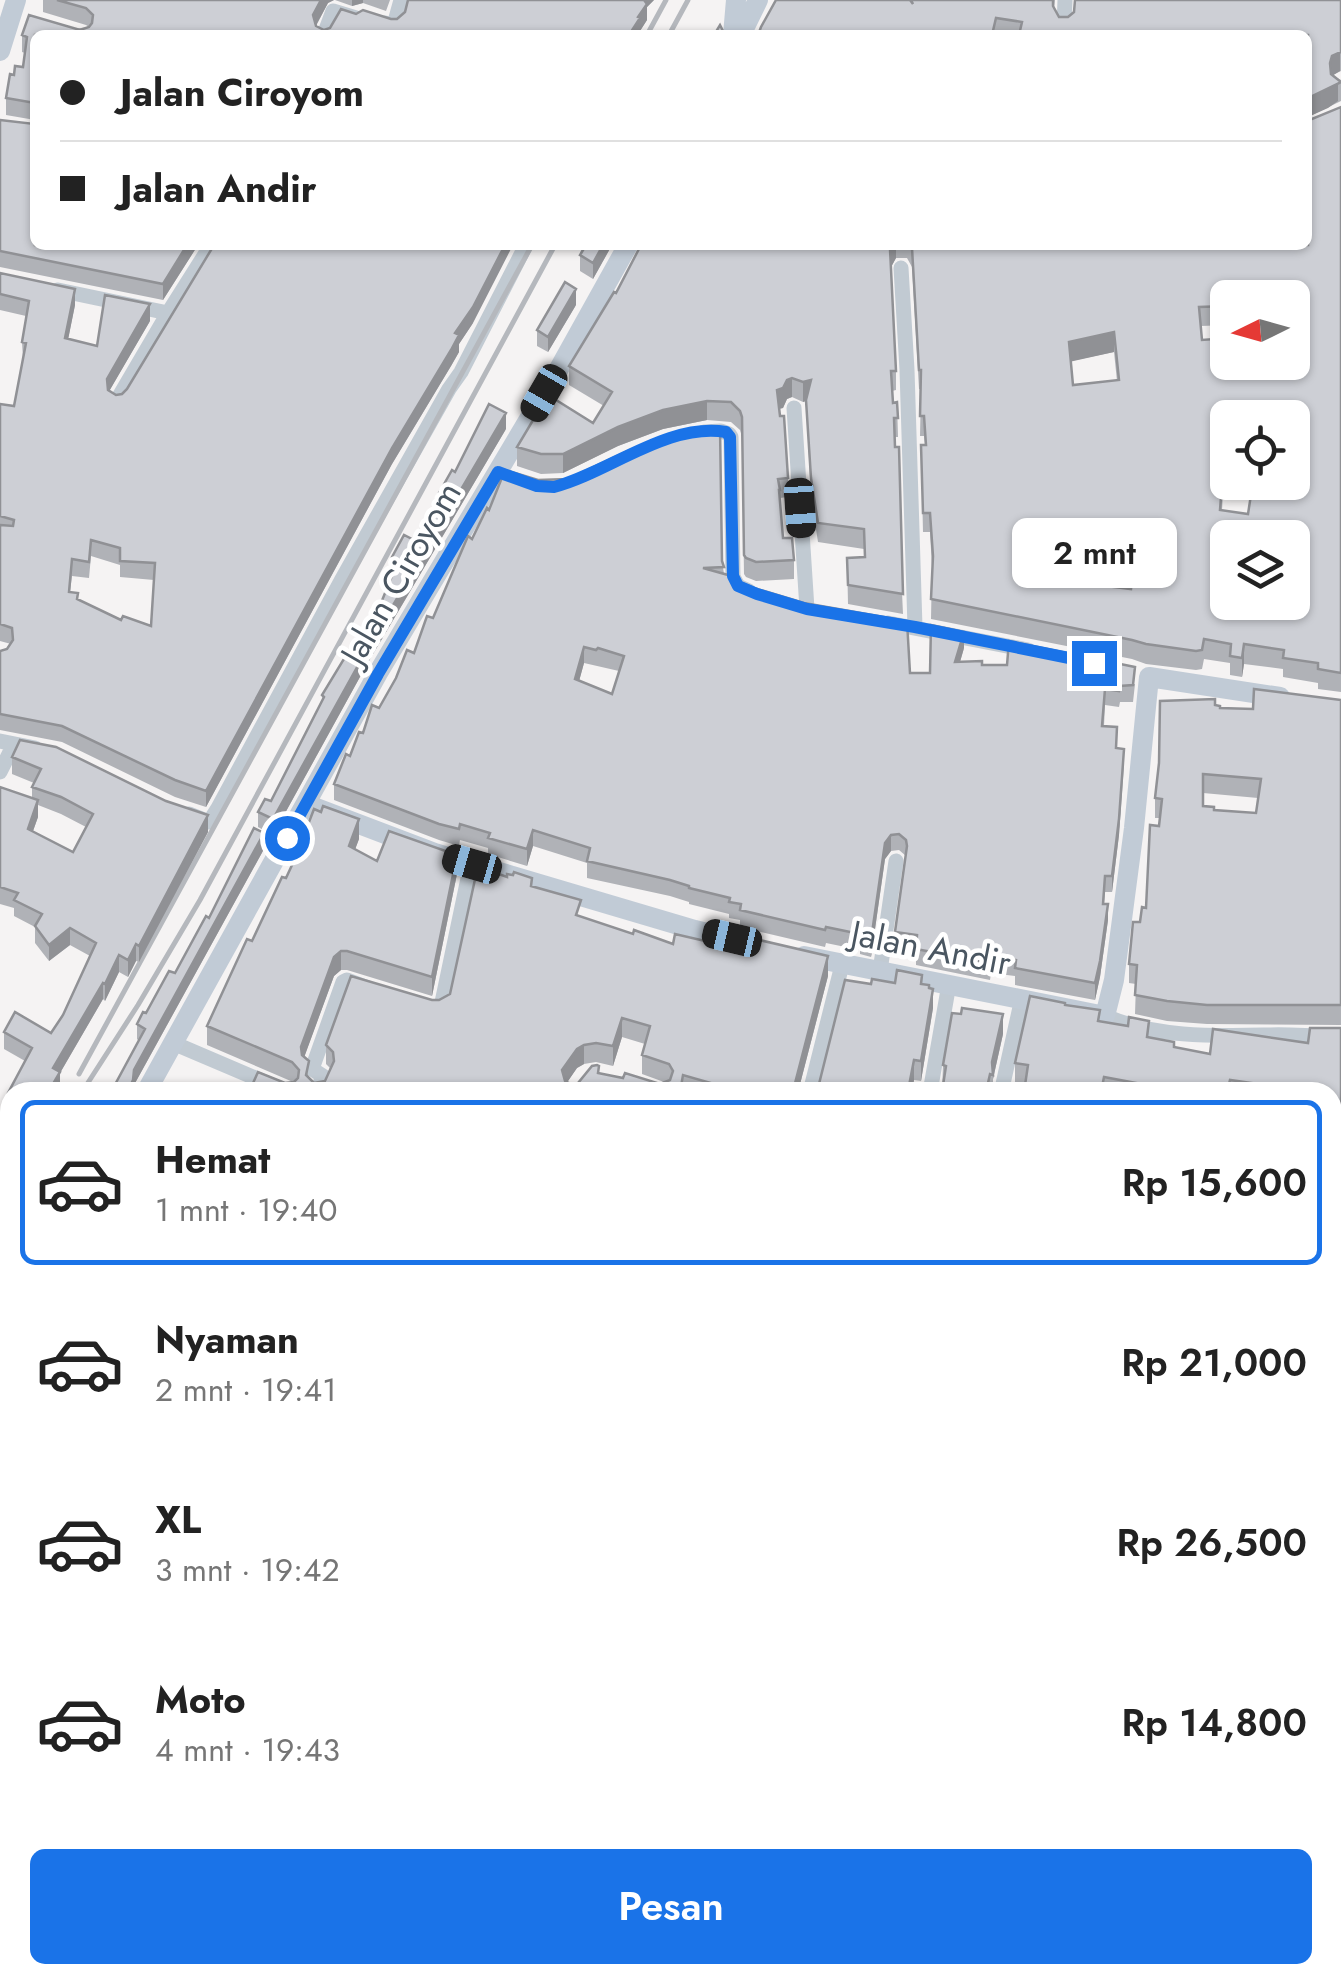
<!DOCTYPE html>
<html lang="id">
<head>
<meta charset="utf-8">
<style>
  :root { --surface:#fff; --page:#f2f2f2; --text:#222; --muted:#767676; --line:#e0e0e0; --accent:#1a73e8 }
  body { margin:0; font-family:Jost,sans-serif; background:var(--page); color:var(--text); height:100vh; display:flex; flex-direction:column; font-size:38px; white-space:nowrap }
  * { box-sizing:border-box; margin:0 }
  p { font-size:32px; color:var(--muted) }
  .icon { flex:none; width:55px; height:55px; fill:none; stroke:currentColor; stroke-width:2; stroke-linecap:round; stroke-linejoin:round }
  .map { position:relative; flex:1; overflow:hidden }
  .sheet { position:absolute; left:0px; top:1082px; width:1342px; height:902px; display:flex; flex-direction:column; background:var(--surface); border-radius:30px 30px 0 0; box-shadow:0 2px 8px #0004 }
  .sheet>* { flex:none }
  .banner { position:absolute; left:30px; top:30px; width:1282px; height:220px; border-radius:15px; box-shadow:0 2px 8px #0004; display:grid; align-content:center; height:220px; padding:0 30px; background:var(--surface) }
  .needle { width:65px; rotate:265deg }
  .buttons { position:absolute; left:1210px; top:280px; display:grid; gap:20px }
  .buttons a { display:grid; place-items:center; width:100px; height:100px; border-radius:15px; background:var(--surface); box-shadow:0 2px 8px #0004; font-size:50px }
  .end { position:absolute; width:45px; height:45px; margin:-22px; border:12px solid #1a73e8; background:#fff; box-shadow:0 0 0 5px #fff }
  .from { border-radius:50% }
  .bubble { position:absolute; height:70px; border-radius:15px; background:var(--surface); box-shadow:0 2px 8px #0004; font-size:32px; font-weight:600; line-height:70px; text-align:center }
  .car { position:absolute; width:30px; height:60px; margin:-30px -15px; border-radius:12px; box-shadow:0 0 8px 2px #0007; background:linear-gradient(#222 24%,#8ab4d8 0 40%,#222 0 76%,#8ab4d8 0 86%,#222 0) }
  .banner b { display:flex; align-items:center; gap:35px; height:95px; font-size:38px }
  .banner b+b { border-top:2px solid var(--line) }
  .banner i { width:25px; height:25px; background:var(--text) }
  ul { padding:18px 0 0; list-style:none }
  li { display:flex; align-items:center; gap:30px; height:165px; margin:0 20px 15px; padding:0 10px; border:5px solid transparent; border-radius:15px }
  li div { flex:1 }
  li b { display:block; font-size:38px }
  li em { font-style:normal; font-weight:600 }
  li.current { border-color:var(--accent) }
  li>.icon { width:90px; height:90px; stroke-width:1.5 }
  .button { display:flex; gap:20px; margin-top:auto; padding:20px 30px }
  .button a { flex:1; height:115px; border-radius:15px; background:var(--accent); color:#fff; font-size:40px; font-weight:600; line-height:115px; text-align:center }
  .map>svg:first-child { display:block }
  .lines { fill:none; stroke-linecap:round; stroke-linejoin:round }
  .lane { stroke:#c1cad2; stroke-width:8 }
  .street { stroke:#c1cad2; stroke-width:15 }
  .secondary { stroke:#c1cbd6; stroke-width:20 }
  .primary { stroke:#b3c2d1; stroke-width:22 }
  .rail { stroke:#b5b8bd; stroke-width:5 }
  .wall { fill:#b0b2b7; fill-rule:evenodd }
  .shaded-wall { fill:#909195 }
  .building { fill:#cdcfd5; stroke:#909195; stroke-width:2.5; fill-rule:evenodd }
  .route { stroke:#1a73e8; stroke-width:12 }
  .labels { text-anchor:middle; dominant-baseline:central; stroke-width:9; stroke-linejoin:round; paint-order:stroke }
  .street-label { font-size:35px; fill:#4a5661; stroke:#fff }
</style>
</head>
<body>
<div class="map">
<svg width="1341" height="1984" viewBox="0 0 1341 1984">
  <rect width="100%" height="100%" fill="#f5f3f3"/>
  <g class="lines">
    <path class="lane" d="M1333 1279 1341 1281
      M1332 1351 1335 1324 1341 1319
      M1332 1370H1341"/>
    <path class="street" d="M385 23 394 25 401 0
      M1064 26 1065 0
      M324 35 333 11 356 18
      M901 268 907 370 915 627
      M58 290 168 313 211 245
      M117 400 168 313
      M794 408 807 609
      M704 432 721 431 729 434 731 437 733 577 738 586 749 591
      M888 623 1028 650
      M0 741 35 748
      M0 772 14 744
      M189 814 209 822 218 808 342 579 449 389 461 372 526 245
      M880 971 896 861
      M433 1009 437 1010 441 1007 471 864
      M1105 1016C1156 1038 1215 1036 1269 1035 1293 1034 1317 1037 1341 1036
      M173 1043 288 1092
      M317 1092 323 1076 312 1069 343 982 347 980 368 988
      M810 1092 842 965
      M930 1092 949 984
      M1004 1092 1003 1084 1022 998
      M1332 1382H1341
      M1332 1639 1341 1641
      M917 1984 919 1975
      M1108 1984 1110 1975"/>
    <path class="secondary" d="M733 35 736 0
      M741 35 758 0
      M0 51 16 0
      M306 804 435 853 695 930 732 939
      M804 956 1105 1016 1114 980 1134 828 1149 677 1280 697
      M146 1092 378 673 560 367 628 245
      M0 1364 10 1345"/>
    <path class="primary" d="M1332 1559 1341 1496
      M1276 1984 1277 1975"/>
    <path class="rail" d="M647 35 666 0
      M669 35 688 0
      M79 1074 532 245
      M82 1092 138 1005 200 900 555 245
      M0 1217 10 1199"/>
  </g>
  <path class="wall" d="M43 0H334L328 3 316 26 324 30 356 14 397 19 405 12 408 0H654L647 7V20L640 31V35H35V120L6 115V98L14 75 23 67 25 53 22 52V35L89 27 86 25 43 12Z
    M335 0H390L386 11 363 3 352 6Z
    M776 0H1055L1054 8 1059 17H1068L1341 0V71L1332 75 1341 80V101L1308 117V35H758Z
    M1341 107V692L1318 689V683L1283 677V669L1244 664 1242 677 1230 675V663L1204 659 1202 669 1196 670 1146 664 1132 659 931 619 932 567 930 532H923L921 445H925L924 436H920L921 389H919L912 267 907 258H896L891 267 896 371V390L892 391 893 403 897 402 898 437H895L903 614 848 604 847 558 864 557V549L818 542 811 497 806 401 803 402 792 397 787 399 783 408 779 409 788 478V497L780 498V508L783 538 794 560V579L756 581 746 577 744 574 742 437 740 430 731 422 707 420 663 429 618 446 563 473 541 474 517 466V447L593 423 604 406 569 385V366L616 293 641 245H1308L1312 119ZM1228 298 1292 362 1202 340 1201 326 1228 325ZM1114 352 1117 381 1073 385 1071 361ZM1228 418 1292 482 1248 514 1222 510 1224 478H1228ZM1092 572 1133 575 1131 589 1091 585Z
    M0 120 35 245H198L163 300 0 267Z
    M582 245H612L593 279 580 271V255Z
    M0 273 75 305 68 339 97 346 150 321 109 391 116 395 473 323 459 344V352L451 366 392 464 206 807 175 797 62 742 0 730V651L7 649 11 644 0 641V404L14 406 23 359 22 342 26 316 0 310ZM91 556 120 565V577L154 580 151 626 121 620 78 599 70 592 72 576 89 578Z
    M576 305 548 352 537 346V330Z
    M506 429 366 666 273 835 258 827V812L271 801 322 702V695L360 642 379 608 393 573 392 557 414 540 435 505V500L455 472Z
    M472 539 722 561 724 574 734 580 910 673H930L964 648 960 662 1135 684 1133 702H1120L1119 707 1105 705 1104 726 1117 748 1124 765 1119 835 1112 892H1105L1104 904 1108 920 1100 977 1095 1000 1015 985V976L991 973 990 980 916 965V951L895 948V932L906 856 899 850 891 851 885 859 871 957 860 954V950L826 943 825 947 740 927V920L729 918V914L689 904V902L670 896 587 878V863L533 846 527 866 488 854V848L460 840 459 846 439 840 334 800V784L363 733 414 653 433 618ZM584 663 619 671 612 694 579 681Z
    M1341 700V1025L1207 1024 1167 1021 1135 1014 1136 984 1129 983V964L1146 908 1159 826 1160 818H1155V798L1215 705 1220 708 1253 709ZM1203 793 1258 798 1256 813 1214 810 1203 806Z
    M12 757 208 832 139 962 136 961 128 977 119 972 105 1001 103 999 60 1073V1088L57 1092H10V1147L0 1141V1115L8 1102V1093L25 1061 4 1049V1032L51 1033 63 1015 90 956 70 945 49 961 35 943V927L14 916V908L0 904V787L32 798V787L34 783 12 774ZM38 805 61 814 86 827 73 852 33 831 38 817Z
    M306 830 359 839 355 849 377 861 457 874 432 996 347 970H341L334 976 304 1057 309 1079 314 1083 325 1081 330 1068 326 1064V1045L432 1000H439L450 994 479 867 532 886 581 917 633 934 673 944 828 976 798 1092H249L293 1082 207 1045V1026L286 878 292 866 291 846ZM622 1037 645 1044 642 1055V1074L664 1082 660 1084 599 1073 578 1083 571 1084 567 1082 577 1068 584 1064 596 1062 613 1066Z
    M264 849 134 1085 111 1092 139 1041 137 1039V1024L175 973 209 918Z
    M895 983 922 984 933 1008 921 1081 914 1080 912 1092H817L871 984Z
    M1065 1005 1100 1022 1174 1047 1210 1054 1308 1043 1341 1028V1258L1336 1257 1334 1272 1332 1092H1024L1025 1084 1015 1082V1063Z
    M1003 1034 993 1079V1092H942L943 1065Z
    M10 1382V1442L1 1438 0 1399Z
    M0 1442 4 1445 10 1446V1715L0 1710Z
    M857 1979 914 1980 932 1984H857Z"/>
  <path class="shaded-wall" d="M321 0H334L328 3 313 31V15Z
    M352 0H363V3L352 6Z
    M641 0H654L647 7V20L640 31 639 35H629Z
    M1340 52V71L1332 76 1330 63 1332 56Z
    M1338 82V101L1328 108 1308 117V98Z
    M187 245H198L163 300V284Z
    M505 245H513L473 323 459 344V352L451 366 392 464 206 807V791L455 333Z
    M603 245H612L593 279V263Z
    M892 245H896V258L890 269V249Z
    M75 289V305L65 355V338Z
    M576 289V305L548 352V337Z
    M150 304V321L107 395V379Z
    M1114 332V352L1069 362V342Z
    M792 378V397L787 399 783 408 777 409V390L787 380Z
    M811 380V399L803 402V382Z
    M707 401V420L663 429 618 446 563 473V454L618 427 663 410Z
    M506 413V429L366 666 273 835V819L366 651Z
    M964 632V648L955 679V662Z
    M1244 644V664L1242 677V658Z
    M584 647V663L575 696V679Z
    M1124 749 1119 835 1112 892V876Z
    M38 800V817L28 845V829Z
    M208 815V832L139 962V946Z
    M359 819V839L349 866V846Z
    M533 830V846L527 866V849Z
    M264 833V849L134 1085 133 1092H127L134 1070Z
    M891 835V851L885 859 871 957V940L885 843Z
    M457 855V874L432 996V977Z
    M1108 904V920L1100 977 1095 1000V983Z
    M70 928V945L49 961V945Z
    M136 944V961L128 977V960Z
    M341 951V970L334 976 301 1066V1047L334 957Z
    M119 955V972L105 1001V984Z
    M828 956V976L798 1092H793Z
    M103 983V999L60 1073V1088L57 1092H50L53 1068Z
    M933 989V1008L921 1081V1061Z
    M1003 1014V1034L993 1079 992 1062Z
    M622 1018V1037L613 1066V1046Z
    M584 1045V1064L577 1068 562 1090V1070L577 1049Z
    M914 1060V1080L912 1092H908Z
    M1336 1237V1257L1332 1272V1253Z
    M10 1311V1326L7 1332 0 1337V1321Z
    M9 1850V1870L0 1872V1852Z"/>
  <path class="building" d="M57 0H321L313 15 316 26 324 30 330 28 341 9 356 14 363 10 391 19H397L405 12 408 0H644L647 4 638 17 640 18 629 35H35V103L6 98 10 74 14 75 15 66 23 67 27 37 22 35 29 15 80 30 89 27 92 23 93 15 86 8Z
    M776 0H910L913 4 911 0H1053V6L1059 17H1068L1074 12 1075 0H1341V52L1332 56 1330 63 1331 74 1341 82 1308 98V35H1019L1022 22 996 18 992 35H758L761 27Z
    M720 25 725 35H714Z
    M1341 107V673L1318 669V663L1283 658 1284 650 1244 644 1242 658 1230 656 1231 644 1204 639 1202 650 1196 651 1146 644 1132 640 931 599 933 556 930 513H923L921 445H926L924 416H920L921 370H919L912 248 910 245H1308V119H1312ZM1228 298H1292V362H1228V338L1202 340 1199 307 1228 306ZM1114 332 1119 380 1073 385 1069 342ZM1228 418H1292V482H1253L1248 514 1220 510 1224 458 1228 459ZM1228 538H1292V602H1228ZM1092 552 1135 556 1131 589 1089 584Z
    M0 120 35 124V245H187L163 284 0 251Z
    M214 245H505L473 307 455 333 459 335 451 350 392 448 206 791 175 780 62 726 0 714V651L7 649 13 640 12 628 0 624V525L13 526 14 520 0 516V404L14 406 26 343 22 342 29 301 0 294V273L75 289 65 338 97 346 105 295 150 304 107 379 108 390 116 395 122 394 127 389ZM91 540 120 548V561L155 563 151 626 123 616 121 620 77 599 78 593 69 592 72 559 89 562Z
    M586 245H603L593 263 580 255Z
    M641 245H892L890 249 896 371H891L893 403 897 402 898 418H894L895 447H899L903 594 848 585 847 558 865 557 864 529 818 523 811 478 806 400 811 380 803 382 792 378 787 380 783 388 777 390 780 416H784L788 478 778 479 780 490H779L783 538H792L794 560 756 562 746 558 744 555 742 417 740 411 731 402 707 401 663 410 618 427 563 454H541L517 447 548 395 593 423 612 392 569 366 614 292 616 293Z
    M565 282 576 289 548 337 537 330Z
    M489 404 506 413 366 651 273 819 258 812 265 799 271 801 324 697 322 695 356 639 360 642 379 608 398 561 392 557 404 535 414 540 438 502 435 500 452 470 455 472Z
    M720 427 722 561 724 567 703 568 728 575 734 580 754 588 804 603 907 621 910 673H930L931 625 964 632 955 662 982 661V665H1007L1009 641 1135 667 1133 685 1120 686 1119 691 1105 689 1102 726 1117 727 1116 748 1124 749 1119 819 1112 876H1105L1103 904H1108L1100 961 1095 983 1015 968 1016 960 991 957 990 963 916 949 917 935 895 932 907 846 906 840 899 834 891 835 885 843 871 940 860 938V934L826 927 825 930 740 910 741 904 729 902 730 898 689 888V886L670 880 587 861 590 848 533 830 527 849 488 838 490 833 460 824 459 829 439 824 334 784 346 754 350 756 359 732 363 733 372 705 379 708 396 678 407 650 414 653 427 616 433 618 468 536 472 539 487 508 489 510 505 470 538 480 568 479 628 451 670 434 690 429ZM584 647 596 650 598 648 624 656 612 694 575 679Z
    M1254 689 1341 700V1005H1207L1167 1001 1135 995 1137 965 1129 964 1133 922H1140L1142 907 1146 908 1150 825 1159 826 1162 799 1155 798 1159 763 1160 701 1215 699V705L1220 706V708L1253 709ZM1203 774 1261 779 1256 813 1214 810V807L1203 806Z
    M20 740 56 747 166 801 208 815 139 946 136 944 128 960 119 955 105 984 103 983 53 1068 60 1072 50 1089 53 1092H10V1095L8 1093 32 1048 4 1032 15 1012 51 1033 63 1015 96 943 70 928 49 945 35 926 42 914 14 900 18 893 0 887V787L38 800 28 829 73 852 93 814 61 797 32 787 41 769 12 757Z
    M323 806 359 819 349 846 377 861 389 831 457 855 432 977 347 951H341L334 957 301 1047 302 1055 309 1061 306 1075 314 1083 325 1081 334 1061 333 1052 326 1045 351 976 432 1000H439L450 994 479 861V867L507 877V874L513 875 514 872 532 878 531 886 581 900 576 915 633 934 634 930 673 944 675 934 705 941 708 928 828 956 793 1091 779 1089 778 1092H742L683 1075 680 1092H249L258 1072 285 1083 294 1082 298 1078 299 1070 292 1062 207 1026 247 939 252 941 282 877 286 878 299 850 291 846 300 828 306 830 314 809 321 812ZM622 1018 650 1026 642 1055 669 1064 673 1071 670 1080 660 1084 625 1073 623 1078 598 1073 599 1066 597 1065 592 1066 578 1083 571 1084 565 1081 562 1070 577 1049 584 1045 596 1043 613 1046Z
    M254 828 264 833 134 1070 133 1080 127 1092H111L145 1029 137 1024 143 1012 146 1013 169 971 175 973 206 916 209 918Z
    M897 970 922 975 921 984 929 985V988L933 989 921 1061 914 1060 908 1091 915 1092H817L845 980 871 984 872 979 895 983Z
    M1030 996 1065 1003V1005L1100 1010 1098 1021 1128 1026 1129 1017 1149 1021 1147 1037 1174 1042V1047L1210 1054 1213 1029 1308 1043 1310 1028H1341V1180L1332 1179V1092H1300V1090L1230 1080 1227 1092H1179V1091L1104 1077 1101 1092H1024L1028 1065 1015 1063Z
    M962 1008 1003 1014 992 1062 993 1075 990 1074 986 1092H942L946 1066 943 1065 952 1013 961 1014Z
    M10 1098V1130L0 1124V1115Z
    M1332 1193 1341 1195V1238L1336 1237 1332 1253Z
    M10 1271V1311L7 1316 0 1321V1290Z
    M9 1382H10V1423L0 1419V1399Z
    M0 1442 4 1445 10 1446V1542L0 1538Z
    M0 1553 10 1558V1695L0 1690Z
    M0 1723 10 1729V1851L0 1852Z
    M1333 1794H1341V1984H1303L1304 1975H1332Z
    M0 1878H10V1975H364V1978L403 1983 404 1976 412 1977V1975H769L800 1984H0Z
    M860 1975H913V1980L932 1984H875L857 1979Z
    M957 1975H1096L1094 1984H955Z
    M1190 1975H1246L1244 1984H1188Z"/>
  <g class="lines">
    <path class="route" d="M287 838 378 674 498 472 537 486 554 487C608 473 668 422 726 432L730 437 733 576 738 586 757 594 807 609 915 627 1094 663"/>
  </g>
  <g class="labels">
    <g class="street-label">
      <text transform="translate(401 573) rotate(-60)">Jalan Ciroyom</text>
      <text transform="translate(931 948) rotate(11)">Jalan Andir</text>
    </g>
  </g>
</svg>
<div class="buttons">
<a><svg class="needle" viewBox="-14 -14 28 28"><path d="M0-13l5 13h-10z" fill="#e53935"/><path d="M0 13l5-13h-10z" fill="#767676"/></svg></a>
<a><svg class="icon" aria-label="locate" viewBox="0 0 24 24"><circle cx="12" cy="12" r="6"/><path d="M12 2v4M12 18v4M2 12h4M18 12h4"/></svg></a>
<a><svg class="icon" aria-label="layers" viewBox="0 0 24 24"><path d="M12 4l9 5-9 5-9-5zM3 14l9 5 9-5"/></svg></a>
</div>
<i class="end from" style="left:287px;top:838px"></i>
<i class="end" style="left:1094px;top:663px"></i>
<div class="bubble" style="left:1012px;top:518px;width:165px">2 mnt</div>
<i class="car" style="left:544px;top:393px;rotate:210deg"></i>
<i class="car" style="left:800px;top:508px;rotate:176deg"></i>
<i class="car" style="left:472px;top:864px;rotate:286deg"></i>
<i class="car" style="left:732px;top:938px;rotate:283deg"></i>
<div class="banner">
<b><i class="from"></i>Jalan Ciroyom</b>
<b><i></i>Jalan Andir</b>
</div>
<section class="sheet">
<ul>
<li class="current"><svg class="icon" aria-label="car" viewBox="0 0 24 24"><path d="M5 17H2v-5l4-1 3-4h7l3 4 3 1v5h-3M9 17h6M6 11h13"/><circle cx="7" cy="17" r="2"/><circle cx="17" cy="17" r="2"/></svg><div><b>Hemat</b><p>1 mnt · 19:40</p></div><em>Rp 15,600</em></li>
<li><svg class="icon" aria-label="car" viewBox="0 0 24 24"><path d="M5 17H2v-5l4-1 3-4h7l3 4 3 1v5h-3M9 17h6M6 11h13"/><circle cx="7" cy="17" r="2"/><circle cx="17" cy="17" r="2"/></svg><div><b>Nyaman</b><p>2 mnt · 19:41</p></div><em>Rp 21,000</em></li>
<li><svg class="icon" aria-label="car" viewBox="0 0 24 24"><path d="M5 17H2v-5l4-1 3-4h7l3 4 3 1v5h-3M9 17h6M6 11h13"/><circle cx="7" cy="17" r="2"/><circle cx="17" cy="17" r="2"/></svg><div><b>XL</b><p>3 mnt · 19:42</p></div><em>Rp 26,500</em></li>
<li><svg class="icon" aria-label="car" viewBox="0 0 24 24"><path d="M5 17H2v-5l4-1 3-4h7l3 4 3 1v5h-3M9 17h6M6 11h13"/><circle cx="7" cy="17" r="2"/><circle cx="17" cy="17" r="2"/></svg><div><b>Moto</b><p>4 mnt · 19:43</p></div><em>Rp 14,800</em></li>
</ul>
<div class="button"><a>Pesan</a></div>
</section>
</div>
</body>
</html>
